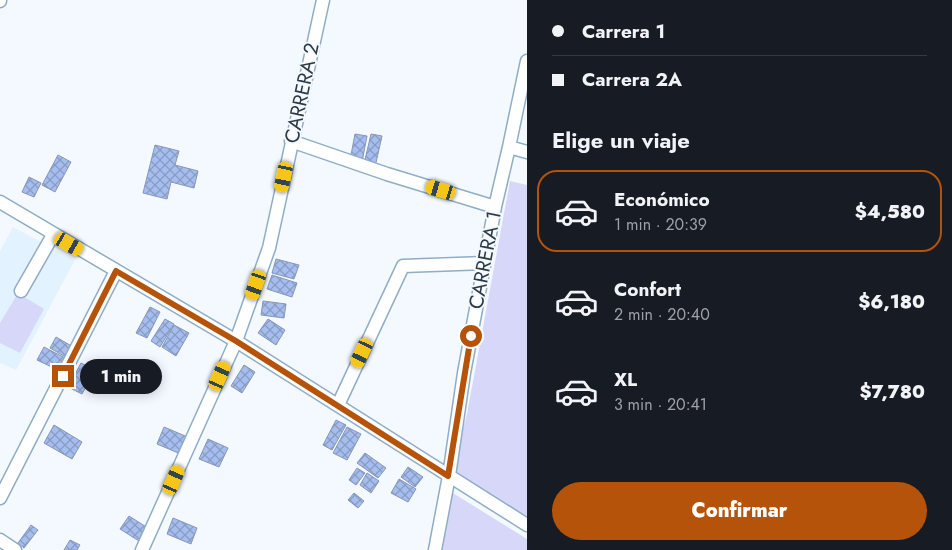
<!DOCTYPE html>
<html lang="es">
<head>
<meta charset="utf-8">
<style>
  :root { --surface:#171b24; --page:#20242c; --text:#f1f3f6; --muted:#9ea1a6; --line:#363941; --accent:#b45309 }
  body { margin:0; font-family:Jost,sans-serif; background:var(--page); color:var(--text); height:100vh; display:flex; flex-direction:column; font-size:19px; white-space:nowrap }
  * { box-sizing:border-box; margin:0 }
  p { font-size:16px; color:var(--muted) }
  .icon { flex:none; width:28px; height:28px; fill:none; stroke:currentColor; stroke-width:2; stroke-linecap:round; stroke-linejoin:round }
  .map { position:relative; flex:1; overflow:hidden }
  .panel { display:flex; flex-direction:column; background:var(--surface); width:425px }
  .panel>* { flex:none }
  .top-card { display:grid; align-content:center; height:110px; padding:0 25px; background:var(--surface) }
  .end { position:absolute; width:22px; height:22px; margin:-11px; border:6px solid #b45309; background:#fff; box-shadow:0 0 0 2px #fff }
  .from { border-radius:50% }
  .bubble { position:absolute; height:35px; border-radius:18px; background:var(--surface); box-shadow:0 2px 12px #0003; font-size:16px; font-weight:800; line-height:35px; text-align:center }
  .car { position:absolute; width:15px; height:30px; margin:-15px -8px; border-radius:6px; box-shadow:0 0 4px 1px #0007; background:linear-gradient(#f5c518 24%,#345 0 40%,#f5c518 0 76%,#345 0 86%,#f5c518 0) }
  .top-card b { display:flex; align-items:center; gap:18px; height:48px; font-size:19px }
  .top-card b+b { border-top:1px solid var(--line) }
  .top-card i { width:12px; height:12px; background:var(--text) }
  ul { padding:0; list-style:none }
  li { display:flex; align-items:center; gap:15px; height:82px; margin:0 10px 8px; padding:0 15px; border:2px solid transparent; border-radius:20px }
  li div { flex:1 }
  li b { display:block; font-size:19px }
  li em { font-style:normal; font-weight:800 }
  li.selected { border-color:var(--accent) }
  li>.icon { width:45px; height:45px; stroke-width:1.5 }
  h2 { padding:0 25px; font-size:22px; line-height:60px }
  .primary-button { display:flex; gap:10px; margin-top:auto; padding:10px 25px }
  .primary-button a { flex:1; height:58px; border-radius:30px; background:var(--accent); color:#fff; font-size:20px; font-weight:800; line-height:58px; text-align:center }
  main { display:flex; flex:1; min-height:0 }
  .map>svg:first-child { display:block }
  .built { fill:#e3f2ff }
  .grass { fill:#d7d8f9 }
  .building { fill:url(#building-cross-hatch); stroke:#8796b6 }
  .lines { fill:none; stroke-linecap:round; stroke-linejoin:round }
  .minor-casing { stroke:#8fadc7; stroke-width:15 }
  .minor { stroke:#fff; stroke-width:12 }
  .route { stroke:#b45309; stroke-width:6 }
  .labels { text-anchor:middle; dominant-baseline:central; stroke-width:4; stroke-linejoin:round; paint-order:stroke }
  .street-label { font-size:20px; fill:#2e3a45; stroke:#f3f9ff }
</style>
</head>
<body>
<main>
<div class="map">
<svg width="527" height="550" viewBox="0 0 527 550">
  <defs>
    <pattern id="building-cross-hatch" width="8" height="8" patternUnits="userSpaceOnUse" patternTransform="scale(1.25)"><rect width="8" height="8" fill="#a6beef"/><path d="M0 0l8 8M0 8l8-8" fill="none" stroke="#889bc3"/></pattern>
  </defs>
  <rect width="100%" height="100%" fill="#f3f9ff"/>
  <path class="built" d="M13 227 75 260 16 370 0 363V251Z"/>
  <path class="grass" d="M510 181 527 185V525L450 477 467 414Z
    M18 293 44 309 20 353 0 343V323Z
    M448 490 527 539V550H435Z"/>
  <path class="building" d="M355 134 367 136 362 162 350 160Z
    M371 134 382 136 375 167 364 164Z
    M155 145 179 151 175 165 198 171 194 188 171 182 167 199 143 193Z
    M58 155 71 162 55 192 42 185Z
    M29 177 41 183 34 197 22 192Z
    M276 259 299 265 294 279 272 273Z
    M272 275 297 283 292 297 267 289Z
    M263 301 286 304 284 318 261 315Z
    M150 307 160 312 147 338 136 333Z
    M165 319 174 324 160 347 151 341Z
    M268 319 285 330 276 345 258 333Z
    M174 325 189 333 176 356 162 347Z
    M56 337 75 348 69 359 50 348Z
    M44 347 65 358 58 370 37 360Z
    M81 363 95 370 82 394 68 387Z
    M244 365 255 372 242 393 231 386Z
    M336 420 346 425 332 450 323 445Z
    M54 425 82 442 72 459 44 443Z
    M164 427 190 438 183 455 157 444Z
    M347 427 361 434 347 460 333 453Z
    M208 439 228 448 219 467 199 459Z
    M365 453 386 468 378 478 357 463Z
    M408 467 423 477 415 487 401 477Z
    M357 468 365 473 356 485 349 480Z
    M367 473 379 481 371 493 360 485Z
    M399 479 416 489 408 502 391 493Z
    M354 493 364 501 358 508 348 500Z
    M129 516 148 528 139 541 120 529Z
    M173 518 197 528 191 544 167 534Z
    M31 525 38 530 24 548 18 543Z
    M70 540 80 545 77 550H64Z"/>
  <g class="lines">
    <g class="minor-casing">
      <path id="minor" d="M0 1V0
        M291 141 387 174 495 207
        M509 147 527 152
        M0 202 236 341 527 525
        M21 291 53 235
        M338 405 403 266 485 263
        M0 498 116 271
        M0 540 15 550
        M142 550 236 341 269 248 323 0
        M435 550 449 476 464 373 495 207 509 147 527 61"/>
    </g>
    <use href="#minor" class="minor"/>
  </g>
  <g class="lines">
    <path class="route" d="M63 376 116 271 236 341 448 476 471 336"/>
  </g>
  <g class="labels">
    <g class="street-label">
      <text transform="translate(302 93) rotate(-78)">CARRERA 2</text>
      <text transform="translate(485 260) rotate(-79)">CARRERA 1</text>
    </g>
  </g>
</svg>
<i class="end from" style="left:471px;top:336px"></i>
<i class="end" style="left:63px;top:376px"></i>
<div class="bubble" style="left:80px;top:359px;width:82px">1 min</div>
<i class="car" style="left:284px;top:177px;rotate:192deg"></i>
<i class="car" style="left:441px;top:190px;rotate:287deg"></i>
<i class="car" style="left:69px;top:244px;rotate:120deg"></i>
<i class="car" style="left:256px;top:285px;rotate:199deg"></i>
<i class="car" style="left:362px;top:353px;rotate:205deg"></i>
<i class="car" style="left:220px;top:376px;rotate:24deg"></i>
<i class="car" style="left:174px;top:480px;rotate:24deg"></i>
</div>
<section class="panel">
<div class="top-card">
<b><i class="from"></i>Carrera 1</b>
<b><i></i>Carrera 2A</b>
</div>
<h2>Elige un viaje</h2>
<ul>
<li class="selected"><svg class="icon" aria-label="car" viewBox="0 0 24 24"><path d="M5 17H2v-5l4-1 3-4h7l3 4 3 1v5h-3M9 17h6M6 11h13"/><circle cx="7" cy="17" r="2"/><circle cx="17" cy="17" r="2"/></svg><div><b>Económico</b><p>1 min · 20:39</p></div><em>$4,580</em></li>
<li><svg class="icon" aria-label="car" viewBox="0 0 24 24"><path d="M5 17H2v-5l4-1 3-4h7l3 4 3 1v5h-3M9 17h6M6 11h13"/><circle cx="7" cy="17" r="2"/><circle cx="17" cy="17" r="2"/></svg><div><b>Confort</b><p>2 min · 20:40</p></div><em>$6,180</em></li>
<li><svg class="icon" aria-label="car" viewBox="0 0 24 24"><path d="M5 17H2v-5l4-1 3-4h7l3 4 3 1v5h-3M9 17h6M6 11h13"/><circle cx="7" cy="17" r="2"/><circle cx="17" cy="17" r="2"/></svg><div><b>XL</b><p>3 min · 20:41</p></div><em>$7,780</em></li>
</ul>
<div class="primary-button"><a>Confirmar</a></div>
</section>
</main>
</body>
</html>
